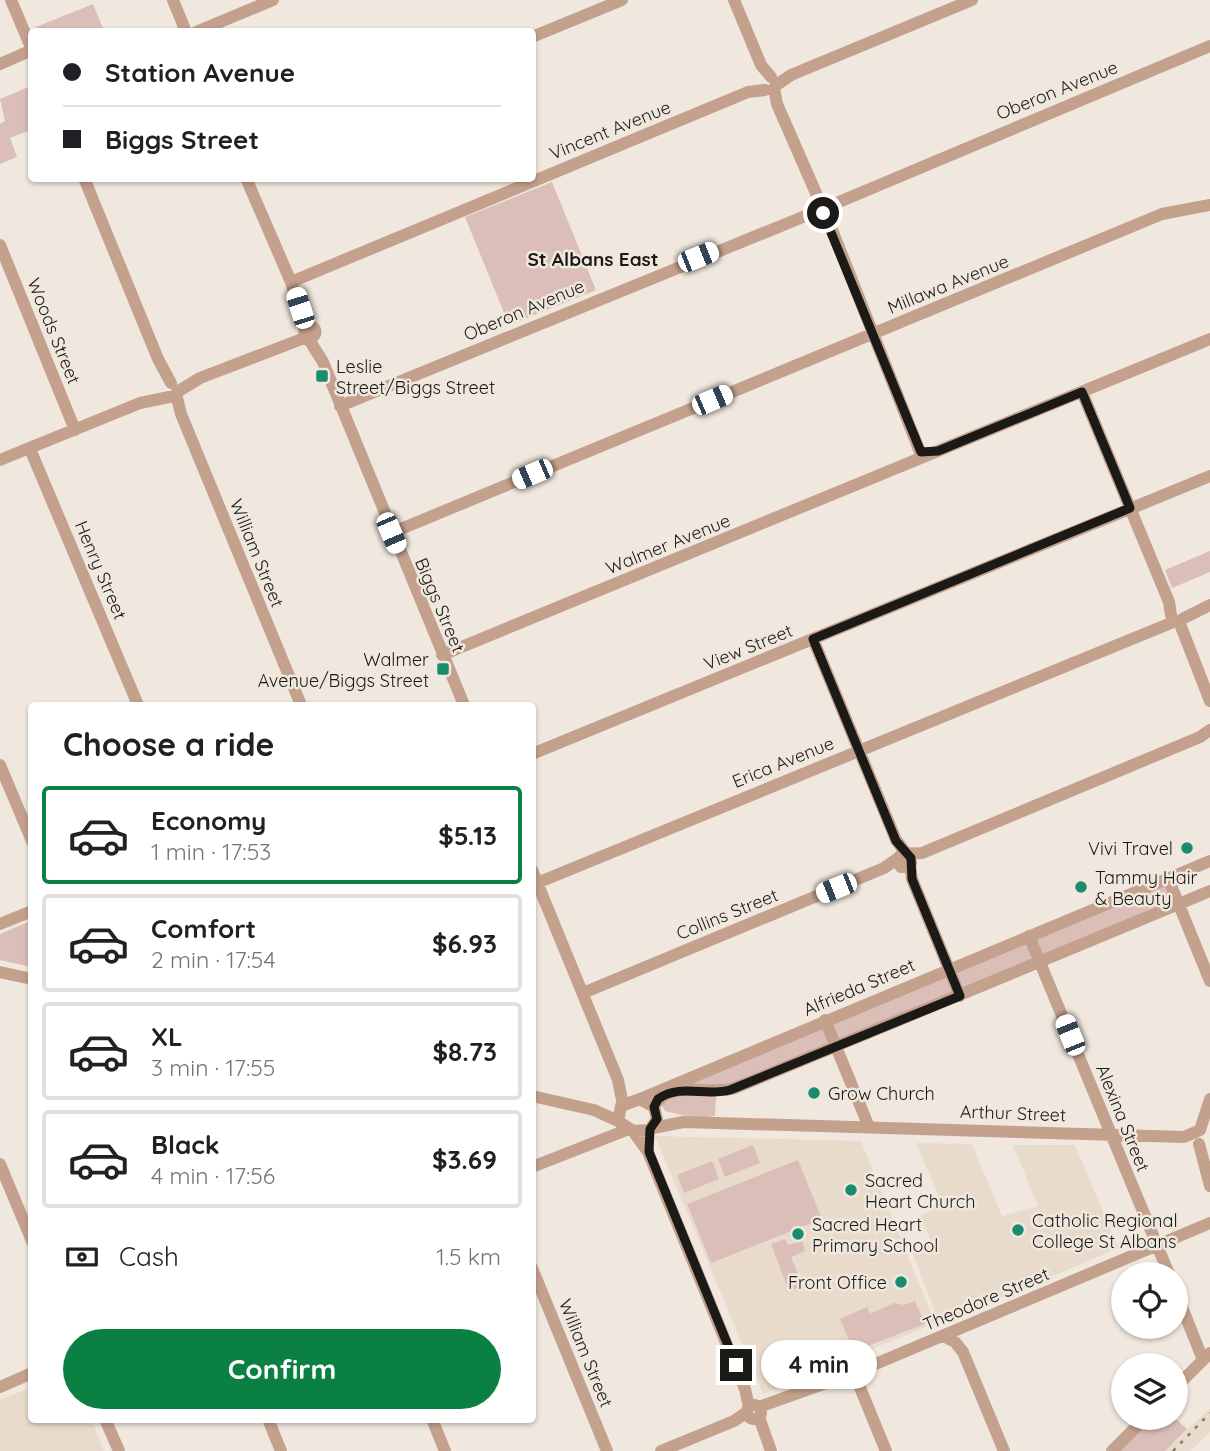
<!DOCTYPE html>
<html lang="en">
<head>
<meta charset="utf-8">
<style>
  :root { --surface:#fff; --page:#f6f6f6; --text:#202124; --muted:#757577; --line:#e0e0e0; --accent:#0b8043 }
  body { margin:0; font-family:Quicksand,sans-serif; background:var(--page); color:var(--text); height:100vh; display:flex; flex-direction:column; font-size:26px; white-space:nowrap }
  * { box-sizing:border-box; margin:0 }
  p { font-size:23px; color:var(--muted) }
  .icon { flex:none; width:38px; height:38px; fill:none; stroke:currentColor; stroke-width:2; stroke-linecap:round; stroke-linejoin:round }
  .map { position:relative; flex:1; overflow:hidden }
  .details { position:absolute; left:28px; top:702px; width:508px; height:721px; display:flex; flex-direction:column; background:var(--surface); border-radius:7px; box-shadow:0 2px 5px #0004 }
  .details>* { flex:none }
  .guide { position:absolute; left:28px; top:28px; width:508px; height:154px; border-radius:7px; box-shadow:0 2px 5px #0004; display:grid; align-content:center; height:154px; padding:0 35px; background:var(--surface) }
  .buttons { position:absolute; left:1111px; top:1262px; display:grid; gap:14px }
  .buttons a { display:grid; place-items:center; width:77px; height:77px; border-radius:50%; background:var(--surface); box-shadow:0 2px 5px #0004; font-size:35px }
  .end { position:absolute; width:32px; height:32px; margin:-16px; border:9px solid #1c1a16; background:#fff; box-shadow:0 0 0 4px #fff }
  .from { border-radius:50% }
  .bubble { position:absolute; height:49px; border-radius:24px; background:var(--surface); box-shadow:0 2px 5px #0004; font-size:23px; font-weight:700; line-height:49px; text-align:center }
  .car { position:absolute; width:21px; height:42px; margin:-21px -10px; border-radius:9px; box-shadow:0 0 5px 2px #0007; background:linear-gradient(#fff 24%,#345 0 40%,#fff 0 76%,#345 0 86%,#fff 0) }
  .guide b { display:flex; align-items:center; gap:24px; height:66px; font-size:26px }
  .guide b+b { border-top:2px solid var(--line) }
  .guide i { width:18px; height:18px; background:var(--text) }
  ul { padding:0; list-style:none }
  li { display:flex; align-items:center; gap:21px; height:98px; margin:0 14px 10px; padding:0 21px; border:4px solid var(--line); border-radius:7px }
  li div { flex:1 }
  li b { display:block; font-size:26px }
  li em { font-style:normal; font-weight:700 }
  li.current { border-color:var(--accent) }
  li>.icon { width:63px; height:63px; stroke-width:1.5 }
  h2 { padding:0 35px; font-size:32px; line-height:84px }
  .pay { display:flex; align-items:center; gap:18px; height:77px; padding:0 35px; font-size:26px }
  .pay p { margin-inline-start:auto }
  .button { display:flex; gap:14px; margin-top:auto; padding:14px 35px }
  .button a { flex:1; height:80px; border-radius:42px; background:var(--accent); color:#fff; font-size:28px; font-weight:700; line-height:80px; text-align:center }
  .map>svg:first-child { display:block }
  .built { fill:#e8dbcb }
  .green { fill:#dbbeb8 }
  .lines { fill:none; stroke-linecap:round; stroke-linejoin:round }
  .minor { stroke:#c4a18c; stroke-width:12 }
  .rail { stroke:#817c75; stroke-width:2.5; stroke-dasharray:3.5 7; stroke-linecap:butt }
  .route { stroke:#1c1a16; stroke-width:9 }
  .poi-dot { fill:#188c6d; stroke:#f0e8de; stroke-width:2.5 }
  .labels { text-anchor:middle; dominant-baseline:central; stroke-width:5; stroke-linejoin:round; paint-order:stroke }
  .street-label { font-size:18px; fill:#1c1a16; stroke:#f0e8de }
  .poi-label { font-size:18px; fill:#1c1a16; stroke:#f0e8de; text-anchor:start }
  .neighbourhood-label { font-size:19px; font-weight:bold; fill:#1c1a16; stroke:#f0e8de }
</style>
</head>
<body>
<div class="map">
<svg width="1210" height="1451" viewBox="0 0 1210 1451">
  <rect width="100%" height="100%" fill="#f0e8de"/>
  <path class="built" d="M655 1136 861 1141 935 1323 763 1394Z
    M916 1143 972 1144 1002 1216 1038 1206 1013 1145H1075L1118 1248 940 1325 912 1252 932 1244 920 1216 942 1204Z
    M31 1387 32 1419H91L104 1451H0V1400Z
    M1210 1408V1432L1191 1451H1165Z"/>
  <path class="green" d="M93 4 104 31H38L36 27Z
    M31 86V130L10 138 17 157 0 164V124L5 121 0 99Z
    M552 182 596 290 509 325 465 217Z
    M1210 551V572L1172 588 1165 570Z
    M1165 884 1174 899 1043 956 1035 938Z
    M31 921V967L0 960V934Z
    M1027 941 1035 959 963 988 955 971Z
    M945 974 953 992 839 1040 832 1021Z
    M821 1026 830 1043 738 1083 669 1088Z
    M673 1094 716 1095 715 1116 694 1118 665 1111 660 1102Z
    M753 1145 760 1163 725 1177 718 1159Z
    M798 1160 822 1219 711 1263 687 1204Z
    M712 1161 719 1179 684 1193 677 1175Z
    M785 1239 788 1245 802 1241 805 1251 791 1257 803 1286 789 1291 771 1244Z
    M915 1301 925 1324 854 1351 840 1319 867 1307 870 1314 894 1303 904 1305Z
    M1152 1418H1175L1187 1429 1165 1451H1119Z"/>
  <g class="lines">
    <path class="minor" d="M11 0 32 50
      M173 0 186 32
      M734 0 761 65 771 77
      M196 32 273 0
      M532 37 622 0
      M0 64 32 50
      M775 86 791 75 972 0
      M774 88 777 104 819 200
      M84 178 158 359 171 383
      M246 178 291 282 305 330
      M827 207 1210 46
      M825 212 922 457
      M0 245 75 430
      M291 282 748 92 765 90
      M304.5 332a5.5 5.5 0 1 1 11 0a5.5 5.5 0 1 1-11 0Z
      M308 338 323 362 464 705
      M177 392 200 378 307 337
      M1082 392 1169 602 1171 615
      M176 394 181 414 301 705
      M340 406 815 212
      M30 449 138 705
      M0 460 140 403 169 397
      M391 533 1162 214 1210 205
      M1182 619 1210 605
      M1180 624 1210 701
      M813 639 896 840 906 853
      M442 655 1210 339
      M532 754 1210 476
      M0 765 32 841
      M908 854 911 863 907 867H901L897 859 902 854 922 853 1200 737 1210 730
      M910 865 912 879 960 996
      M532 870 618 1080 623 1105
      M1168 878 1210 981
      M537 883 1171 623
      M0 924 32 911
      M1029 936 1169 1274
      M0 972 32 979
      M583 993 884 868 897 859
      M825 1020 869 1127
      M532 1096 594 1110 618 1121
      M640 1099 1210 861
      M640 1099 654 1107 657 1119 650 1130 633 1131 618 1121 621 1106Z
      M654 1107C667 1078 712 1096 735 1088L1210 891
      M653 1128 683 1122 1184 1137 1198 1131
      M1200 1130 1210 1099
      M633 1131 648 1152 745 1389 749 1407
      M1199 1144 1210 1186
      M0 1164 32 1241
      M532 1167 629 1129
      M532 1268 607 1451
      M1176 1292 1203 1360
      M943 1336 955 1342 963 1352 1004 1451
      M854 1373 886 1451
      M0 1387 32 1373
      M1176 1387 1210 1353
      M747 1412a7 7 0 1 1 14 0a7 7 0 1 1-14 0Z
      M759 1407 854 1373 1210 1223
      M759 1417 771 1451
      M105 1419 119 1451
      M268 1419 281 1451
      M432 1419 445 1451
      M661 1451 734 1421 747 1412
      M1112 1451 1145 1418"/>
    <path class="rail" d="M1173 1451 1210 1413"/>
  </g>
  <g class="lines">
    <path class="route" d="M736 1365 649 1152 650 1129 657 1119 654 1107 658 1099C681 1083 705 1097 730 1090L960 996 912 879 911 858 896 841 813 639 1130 508 1082 392 938 451 921 452 823 213"/>
  </g>
  <g class="poi-dot">
    <rect x="315" y="369" width="14" height="14" rx="3.5"/>
    <rect x="436" y="662" width="14" height="14" rx="3.5"/>
    <circle cx="1187" cy="848" r="7"/>
    <circle cx="1081" cy="887" r="7"/>
    <circle cx="814" cy="1093" r="7"/>
    <circle cx="851" cy="1190" r="7"/>
    <circle cx="1018" cy="1230" r="7"/>
    <circle cx="798" cy="1234" r="7"/>
    <circle cx="901" cy="1282" r="7"/>
  </g>
  <g class="labels">
    <g class="street-label">
      <text transform="translate(1057 90) rotate(-22)">Oberon Avenue</text>
      <text transform="translate(610 130) rotate(-22)">Vincent Avenue</text>
      <text transform="translate(948 284) rotate(-22)">Millawa Avenue</text>
      <text transform="translate(524 310) rotate(-23)">Oberon Avenue</text>
      <text transform="translate(54 331) rotate(68)">Woods Street</text>
      <text transform="translate(668 544) rotate(-22)">Walmer Avenue</text>
      <text transform="translate(257 553) rotate(68)">William Street</text>
      <text transform="translate(101 570) rotate(67)">Henry Street</text>
      <text transform="translate(440 605) rotate(67)">Biggs Street</text>
      <text transform="translate(748 647) rotate(-22)">View Street</text>
      <text transform="translate(783 762) rotate(-22)">Erica Avenue</text>
      <text transform="translate(727 914) rotate(-22)">Collins Street</text>
      <text transform="translate(859 987) rotate(-23)">Alfrieda Street</text>
      <text transform="translate(1013 1113) rotate(2)">Arthur Street</text>
      <text transform="translate(1123 1118) rotate(68)">Alexina Street</text>
      <text transform="translate(986 1299) rotate(-23)">Theodore Street</text>
      <text transform="translate(586 1353) rotate(68)">William Street</text>
    </g>
    <g class="poi-label">
      <text x="336" y="366">Leslie<tspan x="336" dy="21">Street/Biggs Street</tspan></text>
      <text x="429" y="659" text-anchor="end">Walmer<tspan x="429" dy="21">Avenue/Biggs Street</tspan></text>
      <text x="1173" y="848" text-anchor="end">Vivi Travel</text>
      <text x="1095" y="877">Tammy Hair<tspan x="1095" dy="21">&amp; Beauty</tspan></text>
      <text x="828" y="1093">Grow Church</text>
      <text x="865" y="1180">Sacred<tspan x="865" dy="21">Heart Church</tspan></text>
      <text x="1032" y="1220">Catholic Regional<tspan x="1032" dy="21">College St Albans</tspan></text>
      <text x="812" y="1224">Sacred Heart<tspan x="812" dy="21">Primary School</tspan></text>
      <text x="887" y="1282" text-anchor="end">Front Office</text>
    </g>
    <g class="neighbourhood-label">
      <text x="593" y="259">St Albans East</text>
    </g>
  </g>
</svg>
<div class="buttons">
<a><svg class="icon" aria-label="locate" viewBox="0 0 24 24"><circle cx="12" cy="12" r="6"/><path d="M12 2v4M12 18v4M2 12h4M18 12h4"/></svg></a>
<a><svg class="icon" aria-label="layers" viewBox="0 0 24 24"><path d="M12 4l9 5-9 5-9-5zM3 14l9 5 9-5"/></svg></a>
</div>
<i class="end from" style="left:823px;top:213px"></i>
<i class="end" style="left:736px;top:1365px"></i>
<div class="bubble" style="left:761px;top:1340px;width:116px">4 min</div>
<i class="car" style="left:698px;top:257px;rotate:68deg"></i>
<i class="car" style="left:300px;top:308px;rotate:342deg"></i>
<i class="car" style="left:712px;top:400px;rotate:67deg"></i>
<i class="car" style="left:532px;top:474px;rotate:247deg"></i>
<i class="car" style="left:391px;top:533px;rotate:157deg"></i>
<i class="car" style="left:836px;top:888px;rotate:248deg"></i>
<i class="car" style="left:1070px;top:1035px;rotate:338deg"></i>
<div class="guide">
<b><i class="from"></i>Station Avenue</b>
<b><i></i>Biggs Street</b>
</div>
<section class="details">
<h2>Choose a ride</h2>
<ul>
<li class="current"><svg class="icon" aria-label="car" viewBox="0 0 24 24"><path d="M5 17H2v-5l4-1 3-4h7l3 4 3 1v5h-3M9 17h6M6 11h13"/><circle cx="7" cy="17" r="2"/><circle cx="17" cy="17" r="2"/></svg><div><b>Economy</b><p>1 min · 17:53</p></div><em>$5.13</em></li>
<li><svg class="icon" aria-label="car" viewBox="0 0 24 24"><path d="M5 17H2v-5l4-1 3-4h7l3 4 3 1v5h-3M9 17h6M6 11h13"/><circle cx="7" cy="17" r="2"/><circle cx="17" cy="17" r="2"/></svg><div><b>Comfort</b><p>2 min · 17:54</p></div><em>$6.93</em></li>
<li><svg class="icon" aria-label="car" viewBox="0 0 24 24"><path d="M5 17H2v-5l4-1 3-4h7l3 4 3 1v5h-3M9 17h6M6 11h13"/><circle cx="7" cy="17" r="2"/><circle cx="17" cy="17" r="2"/></svg><div><b>XL</b><p>3 min · 17:55</p></div><em>$8.73</em></li>
<li><svg class="icon" aria-label="car" viewBox="0 0 24 24"><path d="M5 17H2v-5l4-1 3-4h7l3 4 3 1v5h-3M9 17h6M6 11h13"/><circle cx="7" cy="17" r="2"/><circle cx="17" cy="17" r="2"/></svg><div><b>Black</b><p>4 min · 17:56</p></div><em>$3.69</em></li>
</ul>
<div class="pay"><svg class="icon" aria-label="cash" viewBox="0 0 24 24"><path d="M3 7h18v10H3z"/><circle cx="12" cy="12" r="2"/></svg>Cash<p>1.5 km</p></div>
<div class="button"><a>Confirm</a></div>
</section>
</div>
</body>
</html>
